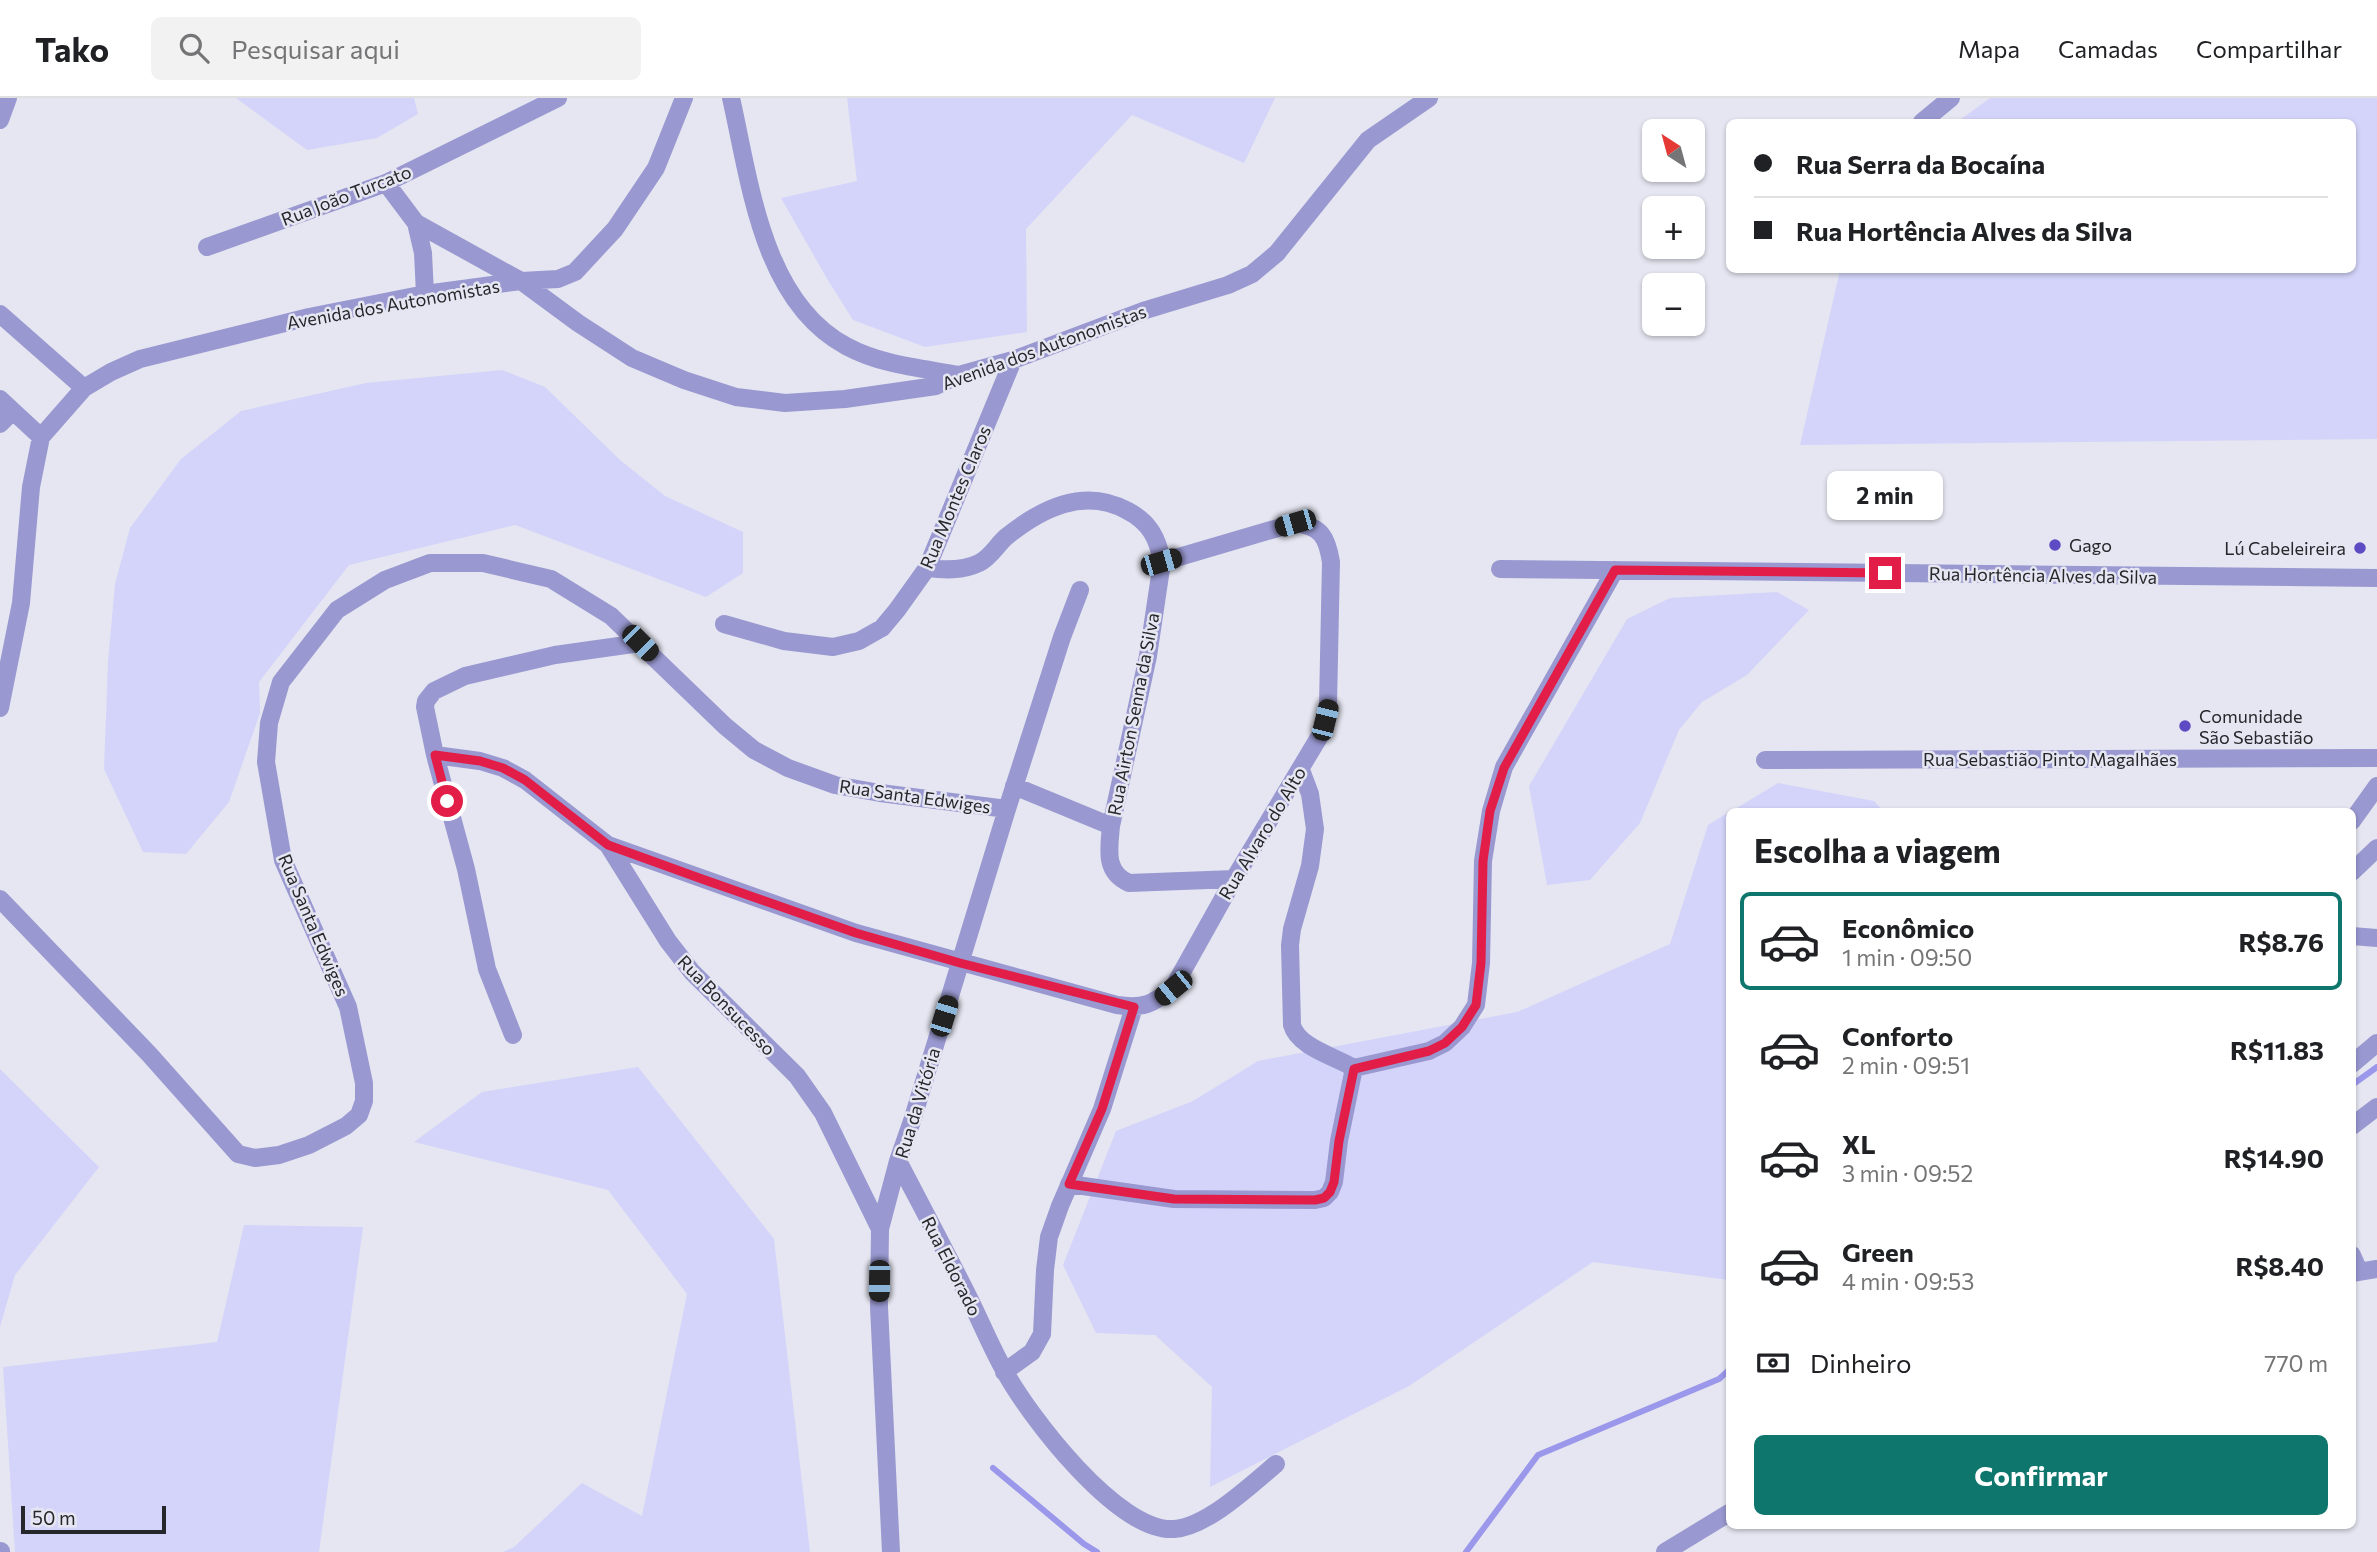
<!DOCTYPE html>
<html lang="pt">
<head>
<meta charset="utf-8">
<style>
  :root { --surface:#fff; --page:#f2f2f2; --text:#202124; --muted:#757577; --line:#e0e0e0; --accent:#0f766e }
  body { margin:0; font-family:Commissioner,sans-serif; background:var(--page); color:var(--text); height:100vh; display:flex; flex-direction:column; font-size:26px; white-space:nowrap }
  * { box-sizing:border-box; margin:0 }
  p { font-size:23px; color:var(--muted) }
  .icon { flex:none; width:38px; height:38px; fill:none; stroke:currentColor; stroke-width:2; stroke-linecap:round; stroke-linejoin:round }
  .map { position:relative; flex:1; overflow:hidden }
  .drawer { position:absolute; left:1726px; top:710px; width:630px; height:721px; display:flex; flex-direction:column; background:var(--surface); border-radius:10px; box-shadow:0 2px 5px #0004 }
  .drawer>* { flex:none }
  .banner { position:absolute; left:1726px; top:21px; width:630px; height:154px; border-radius:10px; box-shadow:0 2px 5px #0004; display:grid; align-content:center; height:154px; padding:0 28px; background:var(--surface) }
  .needle { width:46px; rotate:324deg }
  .tools { position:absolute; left:1642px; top:21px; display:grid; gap:14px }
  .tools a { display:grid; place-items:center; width:63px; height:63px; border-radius:10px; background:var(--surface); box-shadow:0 2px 5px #0004; font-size:35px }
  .scale { position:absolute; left:21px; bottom:18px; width:145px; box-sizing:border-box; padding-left:7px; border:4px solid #26272b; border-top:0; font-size:19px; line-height:24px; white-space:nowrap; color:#26272b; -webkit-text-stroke:5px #e5e6f1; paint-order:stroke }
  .end { position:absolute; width:32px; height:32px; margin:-16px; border:9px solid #e11d48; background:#fff; box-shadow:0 0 0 4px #fff }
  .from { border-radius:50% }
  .bubble { position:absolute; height:49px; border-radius:10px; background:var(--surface); box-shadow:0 2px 5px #0004; font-size:23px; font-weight:700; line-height:49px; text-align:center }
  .car { position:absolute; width:21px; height:42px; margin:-21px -10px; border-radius:9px; box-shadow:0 0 5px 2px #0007; background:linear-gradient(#222 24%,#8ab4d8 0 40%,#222 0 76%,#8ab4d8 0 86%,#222 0) }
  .banner b { display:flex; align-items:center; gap:24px; height:66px; font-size:26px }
  .banner b+b { border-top:2px solid var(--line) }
  .banner i { width:18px; height:18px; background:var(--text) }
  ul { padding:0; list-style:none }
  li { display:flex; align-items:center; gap:21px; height:98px; margin:0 14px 10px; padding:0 14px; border:4px solid transparent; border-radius:10px }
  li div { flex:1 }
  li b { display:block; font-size:26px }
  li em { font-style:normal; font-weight:700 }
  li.on { border-color:var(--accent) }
  li>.icon { width:63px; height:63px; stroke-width:1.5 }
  h2 { padding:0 28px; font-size:32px; line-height:84px }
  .pay { display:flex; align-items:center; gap:18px; height:77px; padding:0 28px; font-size:26px }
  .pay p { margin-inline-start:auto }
  .cta { display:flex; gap:14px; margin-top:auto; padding:14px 28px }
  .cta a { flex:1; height:80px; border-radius:10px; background:var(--accent); color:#fff; font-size:28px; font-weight:700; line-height:80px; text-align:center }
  header { display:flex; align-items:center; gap:42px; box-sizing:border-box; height:98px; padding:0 35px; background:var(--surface); border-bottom:2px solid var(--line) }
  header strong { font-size:33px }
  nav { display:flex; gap:38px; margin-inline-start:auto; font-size:24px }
  .search { width:490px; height:63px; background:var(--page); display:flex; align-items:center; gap:18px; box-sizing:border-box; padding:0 24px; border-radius:10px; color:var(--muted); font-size:26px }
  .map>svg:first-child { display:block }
  .green { fill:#d4d4fa }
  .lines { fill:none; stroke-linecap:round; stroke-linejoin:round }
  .stream { stroke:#9b97ea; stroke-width:6 }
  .minor { stroke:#9998d0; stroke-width:18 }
  .route { stroke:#e11d48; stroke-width:9 }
  .poi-dot { fill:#5e4ac2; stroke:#e5e6f1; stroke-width:2.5 }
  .labels { text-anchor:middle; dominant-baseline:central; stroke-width:5; stroke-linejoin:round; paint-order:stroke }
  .street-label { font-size:18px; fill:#26272b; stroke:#e5e6f1 }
  .poi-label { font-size:18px; fill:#26272b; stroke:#e5e6f1; text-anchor:start }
</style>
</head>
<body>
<header>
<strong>Tako</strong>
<div class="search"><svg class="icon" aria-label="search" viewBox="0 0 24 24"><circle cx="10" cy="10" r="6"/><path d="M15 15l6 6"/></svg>Pesquisar aqui</div>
<nav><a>Mapa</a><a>Camadas</a><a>Compartilhar</a></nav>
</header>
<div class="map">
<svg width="2377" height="1454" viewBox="0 0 2377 1454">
  <rect width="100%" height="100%" fill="#e5e6f1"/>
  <path class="green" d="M236 0H414L418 16 377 40 307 52Z
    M847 0H1275L1244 65 1132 17 1026 131 1027 234 925 249 853 222 826 179 781 100 857 83Z
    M1990 0H2377V341L1800 347 1840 172H2352V24H1957Z
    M502 272 545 289 620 362 665 398 743 434V475L706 499 515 427 349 467 259 584 260 615 229 704 186 756 143 754 104 671 108 564 115 486 130 430 181 361 241 313 366 285Z
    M1777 494 1809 512 1747 577 1702 604 1679 632 1640 725 1590 782 1547 787 1529 688 1627 521 1670 500Z
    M1778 685 1874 703 1884 714H1730Z
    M1729 714V1182L1593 1164 1409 1288 1210 1389 1212 1289 1155 1237 1096 1235 1063 1167 1116 1033 1193 1003 1258 963 1517 914 1670 846 1708 727Z
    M638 969 774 1141 810 1454H503L514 1449 582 1385 642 1418 687 1196 608 1092 414 1044 482 994Z
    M0 971 99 1069 15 1177 0 1229Z
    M244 1127 363 1129 319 1454H15L3 1269 217 1244Z"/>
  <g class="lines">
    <path class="stream" d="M2352 987 2377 969
      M993 1370 1084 1446 1097 1454
      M1466 1454 1538 1357 1719 1281 1729 1272"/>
    <path class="minor" d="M731 0C750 83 762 203 846 248 881 267 921 270 959 277
      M0 22 8 0
      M1922 24 1951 0
      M386 85 416 125 521 183 578 225 632 260 684 282 736 299 785 305 845 301 936 288 959 277 1013 262 1146 212 1228 187 1252 176 1277 155 1368 42 1429 0
      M416 125 423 155 425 196
      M207 149 386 85 558 0
      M0 216 84 290
      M0 301 41 339
      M0 326 13 313
      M927 470C944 472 963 473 979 465 990 460 997 447 1006 439 1042 410 1084 389 1128 413 1149 424 1158 440 1162 464L1148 558 1111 728
      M1500 471 2377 480
      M724 526 784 543 833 549 859 543 882 530 897 512 927 470 1013 262
      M0 610 21 505 31 389 41 339 84 290 111 274 140 261 309 219 425 196 521 183 558 181 575 174 615 131 656 70 684 0
      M435 657 480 663 503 670 525 682 608 747 668 843 692 874 797 978 823 1015 880 1131
      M1765 662 2377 660
      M1301 672 1310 696 1315 731 1310 768 1292 831 1290 847 1292 927C1298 949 1334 958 1354 970
      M1014 688 1111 728C1109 751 1104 774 1129 785L1234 781
      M2352 723 2377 688
      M608 747 856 835 1117 907C1143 911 1153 906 1173 890L1234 781 1321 636 1328 607 1331 464C1327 439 1321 428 1295 425L1162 464
      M2352 774 2377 750
      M0 801 149 956 238 1056 255 1060 279 1057 309 1047 346 1028 359 1017 364 1003V985L348 909 283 762 266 664 269 625 281 584 337 512 385 482 430 465H483L551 481 611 518 725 628 754 652 788 670 835 687 880 695 1007 711
      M2352 838 2377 840
      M513 937 487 871 466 771 435 657 425 609 426 603 434 593 465 578 555 557 640 545
      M2352 966 2377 945
      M2352 1028 2377 1009
      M898 1063C922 1109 946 1154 969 1200 981 1224 991 1249 1004 1272 1028 1317 1118 1435 1174 1431 1207 1429 1251 1387 1276 1366
      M1069 1086 1174 1101 1315 1102 1324 1100 1330 1094 1334 1084 1339 1043 1354 970 1429 953 1445 945 1462 929 1476 907 1481 865 1483 763 1491 713 1504 669 1615 472
      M2352 1157 2359 1173
      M2352 1175 2377 1171
      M1004 1274 1032 1254 1042 1236 1045 1172 1049 1139 1060 1108 1102 1011 1134 909
      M1 1454V1453
      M891 1454 879 1209 880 1131 898 1063 912 1023 1007 711 1062 539 1080 492
      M1665 1454 1729 1415"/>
  </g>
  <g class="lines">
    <path class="route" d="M447 703 435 657 480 663 503 670 525 682 608 747 702 781 856 835 960 865 1134 909 1102 1011 1069 1086 1174 1101 1315 1102 1324 1100 1330 1094 1334 1084 1339 1043 1354 971 1429 953 1445 945 1462 929 1476 907 1481 865 1483 763 1490 713 1504 670 1615 472 1885 475"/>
  </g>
  <g class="poi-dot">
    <circle cx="2055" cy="447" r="7"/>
    <circle cx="2360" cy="450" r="7"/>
    <circle cx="2185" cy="628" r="7"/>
  </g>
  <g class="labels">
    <g class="street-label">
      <text transform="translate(346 97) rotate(-21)">Rua João Turcato</text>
      <text transform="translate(393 206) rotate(-10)">Avenida dos Autonomistas</text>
      <text transform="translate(1044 249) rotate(-20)">Avenida dos Autonomistas</text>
      <text transform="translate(955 399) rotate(-67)">Rua Montes Claros</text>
      <text transform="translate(2043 477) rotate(1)">Rua Hortência Alves da Silva</text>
      <text transform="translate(1133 616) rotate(-79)">Rua Airton Senna da Silva</text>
      <text x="2050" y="661">Rua Sebastião Pinto Magalhães</text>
      <text transform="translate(915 698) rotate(8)">Rua Santa Edwiges</text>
      <text transform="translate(1262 735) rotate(-59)">Rua Alvaro do Alto</text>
      <text transform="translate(314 827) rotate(67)">Rua Santa Edwiges</text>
      <text transform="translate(727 907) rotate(46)">Rua Bonsucesso</text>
      <text transform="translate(917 1005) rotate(-73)">Rua da Vitória</text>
      <text transform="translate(952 1168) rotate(63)">Rua Eldorado</text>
    </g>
    <g class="poi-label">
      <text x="2069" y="447">Gago</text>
      <text x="2346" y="450" text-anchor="end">Lú Cabeleireira</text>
      <text x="2199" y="618">Comunidade<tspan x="2199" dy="21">São Sebastião</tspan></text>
    </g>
  </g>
</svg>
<div class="tools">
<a><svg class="needle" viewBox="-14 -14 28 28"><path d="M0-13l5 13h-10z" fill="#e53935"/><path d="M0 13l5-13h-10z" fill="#757577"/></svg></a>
<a>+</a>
<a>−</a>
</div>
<div class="scale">50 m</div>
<i class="end from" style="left:447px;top:703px"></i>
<i class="end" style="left:1885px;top:475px"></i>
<div class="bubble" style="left:1827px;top:373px;width:116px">2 min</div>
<i class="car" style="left:1295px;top:425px;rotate:254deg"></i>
<i class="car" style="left:1161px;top:464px;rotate:74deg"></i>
<i class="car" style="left:640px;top:545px;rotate:135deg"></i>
<i class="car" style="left:1325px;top:622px;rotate:14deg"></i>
<i class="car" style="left:1173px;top:890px;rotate:231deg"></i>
<i class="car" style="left:944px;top:918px;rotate:17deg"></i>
<i class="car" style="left:879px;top:1183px;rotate:181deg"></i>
<div class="banner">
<b><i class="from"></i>Rua Serra da Bocaína</b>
<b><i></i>Rua Hortência Alves da Silva</b>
</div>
<section class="drawer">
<h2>Escolha a viagem</h2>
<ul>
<li class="on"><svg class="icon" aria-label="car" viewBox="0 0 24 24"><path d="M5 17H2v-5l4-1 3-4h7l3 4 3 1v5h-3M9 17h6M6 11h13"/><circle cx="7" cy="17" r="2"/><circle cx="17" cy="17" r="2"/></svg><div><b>Econômico</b><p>1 min · 09:50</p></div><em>R$8.76</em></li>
<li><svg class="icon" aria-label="car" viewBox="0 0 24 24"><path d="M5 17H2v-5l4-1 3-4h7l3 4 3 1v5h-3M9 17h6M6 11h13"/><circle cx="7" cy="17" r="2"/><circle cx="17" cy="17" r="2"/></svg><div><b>Conforto</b><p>2 min · 09:51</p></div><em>R$11.83</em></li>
<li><svg class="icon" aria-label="car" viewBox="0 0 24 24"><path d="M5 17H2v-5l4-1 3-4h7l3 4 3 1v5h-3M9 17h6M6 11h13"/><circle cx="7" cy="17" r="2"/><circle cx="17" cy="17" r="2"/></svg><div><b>XL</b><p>3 min · 09:52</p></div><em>R$14.90</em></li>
<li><svg class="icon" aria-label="car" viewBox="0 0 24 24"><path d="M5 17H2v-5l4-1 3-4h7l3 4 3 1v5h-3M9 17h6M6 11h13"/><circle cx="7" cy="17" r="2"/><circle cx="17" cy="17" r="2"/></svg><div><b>Green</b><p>4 min · 09:53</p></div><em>R$8.40</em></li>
</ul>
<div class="pay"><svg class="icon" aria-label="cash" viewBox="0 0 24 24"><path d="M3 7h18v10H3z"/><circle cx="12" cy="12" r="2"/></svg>Dinheiro<p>770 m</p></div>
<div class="cta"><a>Confirmar</a></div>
</section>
</div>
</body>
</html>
